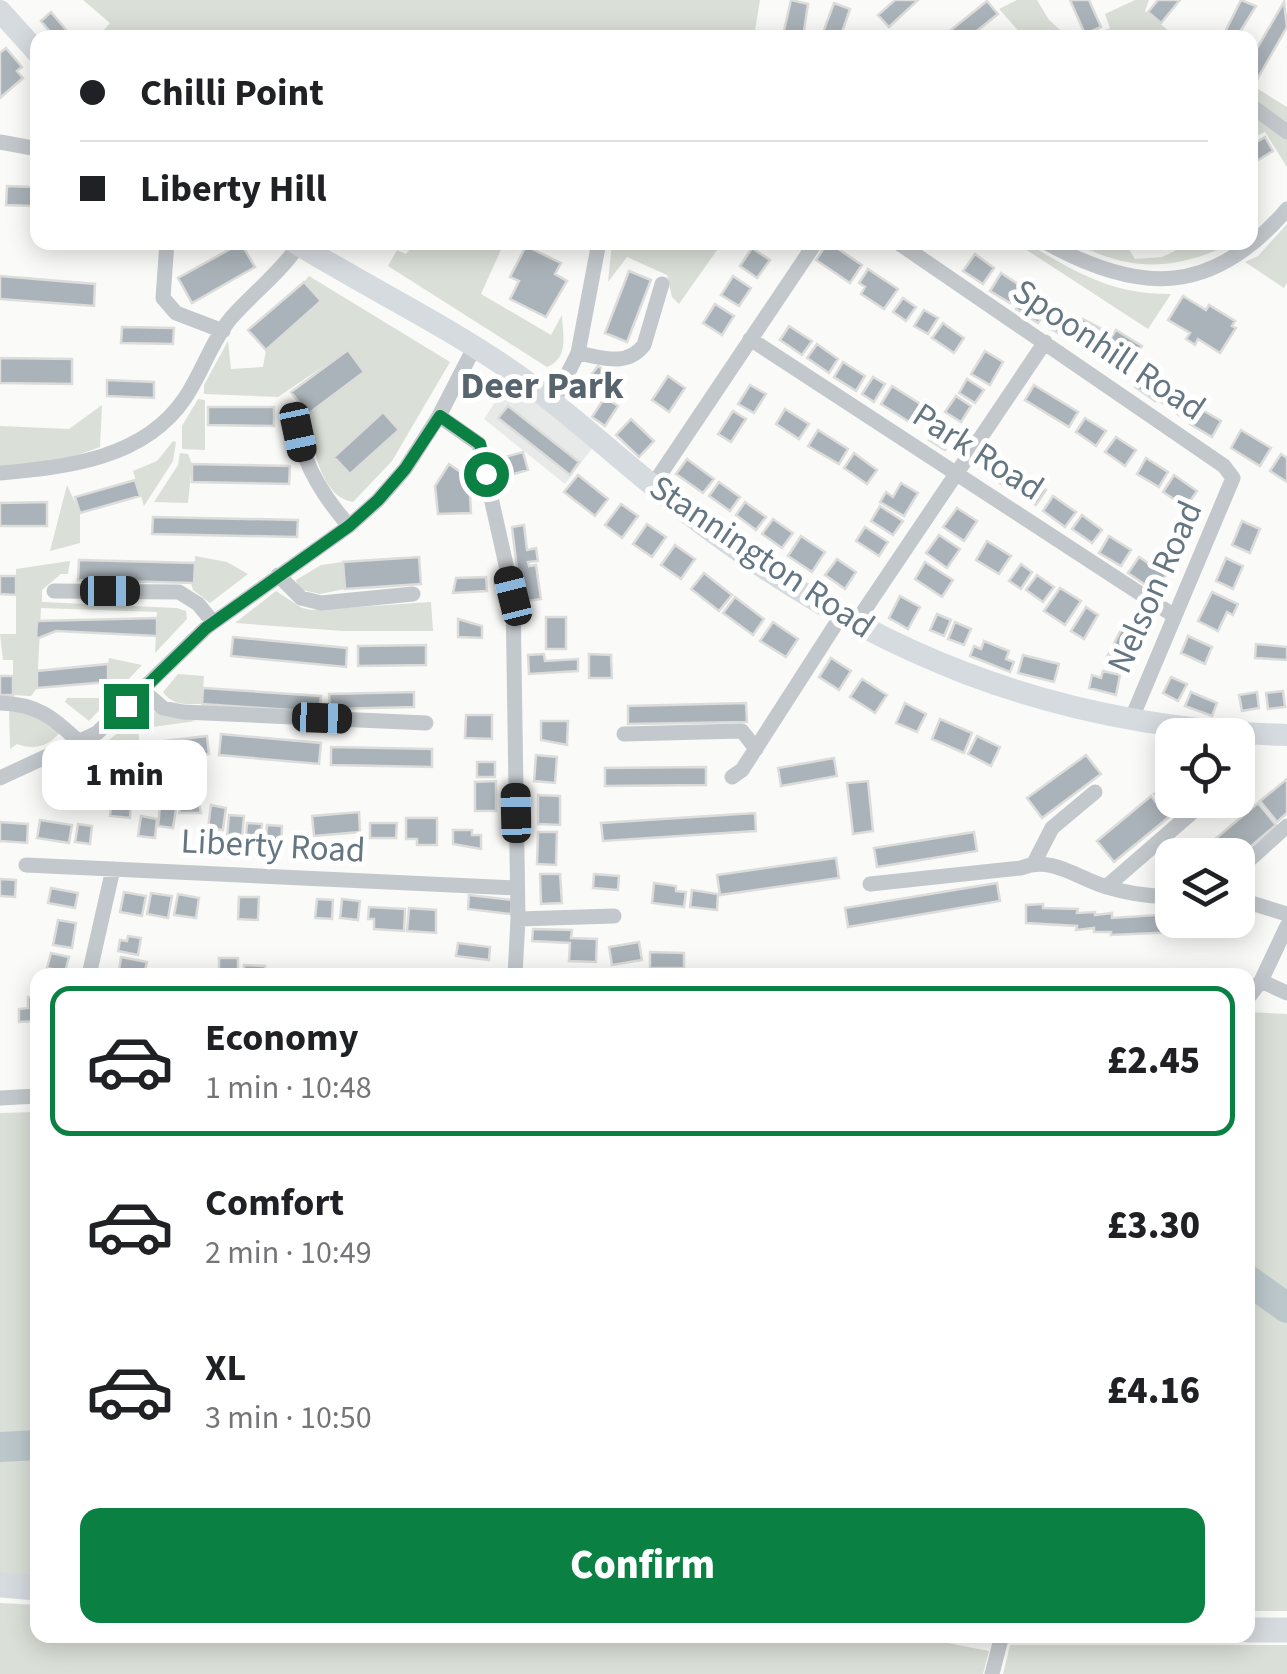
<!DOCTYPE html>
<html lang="en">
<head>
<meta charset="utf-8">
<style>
  :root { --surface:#fff; --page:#f2f2f2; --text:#202124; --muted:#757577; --line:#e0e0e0; --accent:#0b8043 }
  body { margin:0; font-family:"Source Sans 3",sans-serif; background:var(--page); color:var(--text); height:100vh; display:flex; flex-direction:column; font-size:38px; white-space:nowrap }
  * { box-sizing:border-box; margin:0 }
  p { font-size:32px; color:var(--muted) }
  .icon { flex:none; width:55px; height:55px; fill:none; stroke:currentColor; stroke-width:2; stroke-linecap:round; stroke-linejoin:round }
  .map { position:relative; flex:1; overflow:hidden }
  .details { position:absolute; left:30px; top:968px; width:1225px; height:675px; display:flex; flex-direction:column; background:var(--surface); border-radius:20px; box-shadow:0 5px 25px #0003 }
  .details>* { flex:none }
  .hud { position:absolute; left:30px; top:30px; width:1228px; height:220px; border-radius:20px; box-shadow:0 5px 25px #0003; display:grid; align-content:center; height:220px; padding:0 50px; background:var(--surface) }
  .tools { position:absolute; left:1155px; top:718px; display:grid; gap:20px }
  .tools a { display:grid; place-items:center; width:100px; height:100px; border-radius:20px; background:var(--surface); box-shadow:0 5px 25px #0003; font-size:50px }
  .end { position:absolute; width:45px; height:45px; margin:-22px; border:12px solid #0b8043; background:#fff; box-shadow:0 0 0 5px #fff }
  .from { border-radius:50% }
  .bubble { position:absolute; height:70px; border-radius:20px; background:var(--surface); box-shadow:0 5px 25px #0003; font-size:32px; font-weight:800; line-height:70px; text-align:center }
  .car { position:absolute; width:30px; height:60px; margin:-30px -15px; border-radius:12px; box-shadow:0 0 8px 2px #0007; background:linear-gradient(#222 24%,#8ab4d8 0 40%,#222 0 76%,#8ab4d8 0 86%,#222 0) }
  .hud b { display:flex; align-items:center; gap:35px; height:95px; font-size:38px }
  .hud b+b { border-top:2px solid var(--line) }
  .hud i { width:25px; height:25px; background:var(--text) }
  ul { padding:18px 0 0; list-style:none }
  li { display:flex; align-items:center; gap:30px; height:150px; margin:0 20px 15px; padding:0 30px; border:5px solid transparent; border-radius:20px }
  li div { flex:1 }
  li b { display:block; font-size:38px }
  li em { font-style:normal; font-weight:800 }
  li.on { border-color:var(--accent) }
  li>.icon { width:90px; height:90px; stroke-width:1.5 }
  .button { display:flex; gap:20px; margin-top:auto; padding:20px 50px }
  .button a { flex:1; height:115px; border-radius:20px; background:var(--accent); color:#fff; font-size:40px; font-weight:800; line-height:115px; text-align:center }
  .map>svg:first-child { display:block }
  .built { fill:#e8e9e9 }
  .green { fill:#dadfd7; fill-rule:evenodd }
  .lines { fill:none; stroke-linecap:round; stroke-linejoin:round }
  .river { stroke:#bbc7cb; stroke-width:30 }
  .building { fill:#aab3b9; stroke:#dcdcda; stroke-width:2.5 }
  .minor { stroke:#c3c8cc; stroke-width:15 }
  .secondary { stroke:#d6dbdf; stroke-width:22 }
  .primary { stroke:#d6dbdf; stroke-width:25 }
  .route { stroke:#0b8043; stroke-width:12 }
  .labels { text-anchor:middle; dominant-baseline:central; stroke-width:10; stroke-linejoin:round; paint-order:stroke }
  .street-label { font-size:35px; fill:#657683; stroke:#fff }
  .neighbourhood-label { font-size:38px; font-weight:bold; fill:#57646e; stroke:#fff }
</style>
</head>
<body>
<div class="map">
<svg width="1287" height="1674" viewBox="0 0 1287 1674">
  <rect width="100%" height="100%" fill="#fafaf8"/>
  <path class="built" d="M512 376 597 442 565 484 484 419Z"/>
  <path class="green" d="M83 0H760L754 37 97 38 110 23Z
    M1017 0H1037L1049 20 1068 37H1024L999 9Z
    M1135 0H1149L1145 11 1176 37H1087L1110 28 1105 14Z
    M1250 84 1287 107V167L1265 132 1250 139Z
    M1287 224V283L1284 288 1245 262 1258 256Z
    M415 243H504L481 294 551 335 562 315C563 336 569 358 547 367L388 266 397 250 406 254Z
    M612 243H722L679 304 672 297 667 275 627 257 608 282Z
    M1016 243H1027C1074 272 1114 295 1171 294L1148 329Z
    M1075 243H1125L1135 259 1162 257 1192 243H1233C1176 270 1132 273 1075 243Z
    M309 276 450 362 392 461 353 502C320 496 316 451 307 424L294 423 364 373 348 350 278 397 204 394V385L228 341 231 369 263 367 266 350 321 302 304 282ZM383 413 399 430 350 474 335 456Z
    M198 399 205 400V450L182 449V426Z
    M102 405 100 447 58 462 0 466V426L69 429Z
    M173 441 176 442 173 461 144 506 133 471 157 461Z
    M180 453 188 454 192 464 188 503 154 502 178 465Z
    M67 485 80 513V543L50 551Z
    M195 556 227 562 248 574 210 603 193 590 191 583 194 582Z
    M70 561 68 574H61L42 590V602L177 608 186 611 187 619 155 653 157 612 41 608 37 688 31 696 13 695V660H3L0 634H16V569Z
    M343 562 345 589 320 594 298 589 296 580 321 565Z
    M276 591 302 608 312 610 431 602 433 631H343L235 623Z
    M109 658 142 665 89 721 65 702 67 698H103Z
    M178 674 204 676 202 704C186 704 173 706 163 692Z
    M9 709 29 710 60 732C49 747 33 750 17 744L10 749Z
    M148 710 196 721 138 729 142 768 135 770 137 789 45 788 43 777C82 763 112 740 142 711Z
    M1248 1012 1287 1014V1300L1248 1270Z
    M37 1112H38L37 1441 0 1438V1113Z
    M1248 1290 1287 1321V1611H1248Z
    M37 1449V1576L0 1574V1450Z
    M0 1603 37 1605 38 1635H907L989 1651 983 1674H0Z
    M1010 1645H1287V1674H1003Z"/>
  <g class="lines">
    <path class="river" d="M1248 1280 1287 1308
      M0 1447 38 1445"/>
  </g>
  <path class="building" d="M791 0 808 4 803 38 783 35Z
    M895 0H918L889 27 878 15Z
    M1070 0H1089L1101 27 1085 34Z
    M1158 0H1180L1161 23 1148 12Z
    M1241 0 1256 6 1238 35 1241 37 1222 38Z
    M987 1 998 14 968 38H941Z
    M1284 2 1287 27 1255 83 1250 80V60Z
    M834 3 850 9 840 38H826L822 35Z
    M51 12 73 38H55L41 21Z
    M6 48 22 67 17 71 23 78 0 98V53Z
    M1265 137 1273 151 1250 165V146Z
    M7 186 33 187 32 206 6 205Z
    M828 242 862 265 850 283 816 260Z
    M241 243 255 267 192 303 178 278Z
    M526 246 561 263 555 274 567 281 546 317 510 299 519 281 510 277Z
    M752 248 770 260 757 278 740 266Z
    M975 254 994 268 983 284 963 271Z
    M868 269 898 289 884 309 861 294 865 287 859 283Z
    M629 271 651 280 627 342 605 333Z
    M1001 273 1021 286 1010 303 990 291Z
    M0 276 95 284 94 306 0 299Z
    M733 276 751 288 739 306 721 295Z
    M304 282 321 301 266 350 248 330Z
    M1027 292 1050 306 1038 323 1016 309Z
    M1183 296 1206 310 1209 305 1235 321 1232 326 1236 328 1220 353 1198 339 1195 345 1186 339 1190 333 1168 320Z
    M903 298 916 307 906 321 893 312Z
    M715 304 734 316 722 335 703 323Z
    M924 310 938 318 928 334 914 326Z
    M1059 310 1076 320 1066 337 1049 328Z
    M1083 319 1100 328 1088 348 1072 338Z
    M943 323 964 338 954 353 932 338Z
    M789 326 812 341 802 355 780 340Z
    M122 327 174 328 173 344 121 343Z
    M1116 330 1142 346 1131 364 1115 355 1119 349 1108 342Z
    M817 344 838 359 829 373 807 358Z
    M348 350 364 372 308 414 291 392Z
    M985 351 1003 362 990 385 971 374Z
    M0 358 72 359V384L0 383Z
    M843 362 865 376 856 391 834 377Z
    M598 366 615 378 602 395 585 383Z
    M1146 371 1166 384 1155 401 1135 387Z
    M668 376 685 388 669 412 652 400Z
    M873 377 885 384 874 402 862 394Z
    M967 379 984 390 975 403 959 393Z
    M107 380 154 382V398L107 396Z
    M750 385 766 394 754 413 738 404Z
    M1034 385 1078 412 1069 427 1025 400Z
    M892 386 922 405 911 423 881 404Z
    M1172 387 1193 402 1182 417 1161 402Z
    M956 396 971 406 961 422 945 412Z
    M605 397 618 406 605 426 592 417Z
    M508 406 579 462 570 475 498 418Z
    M208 407H274V426L208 425Z
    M1199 408 1221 421 1212 437 1190 424Z
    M785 409 809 424 799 439 776 424Z
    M733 411 746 419 731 442 718 434Z
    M383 412 399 430 350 474 334 457Z
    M1085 418 1106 431 1096 446 1076 432Z
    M631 419 654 441 639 457 616 435Z
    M940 421 956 431 945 450 929 440Z
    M818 430 848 449 839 464 808 446Z
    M1241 430 1271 448 1260 466 1231 448Z
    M1116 437 1136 450 1125 466 1105 452Z
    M523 452 528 470 496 479 491 461Z
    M854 453 877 470 867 484 844 468Z
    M989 453 1018 473 1007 488 979 468Z
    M1281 454 1287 458V482L1270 471Z
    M1146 458 1168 472 1159 487 1137 474Z
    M687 459 714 479 703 493 676 474Z
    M192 464 290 466 289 484 192 482Z
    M449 464 469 478 471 513 438 514 435 486Z
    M578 475 608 499 595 516 564 492Z
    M1174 475 1197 491 1186 507 1163 492Z
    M1025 477 1046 490 1036 505 1016 491Z
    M135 480 140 496 80 513 75 497Z
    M719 482 740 497 730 511 709 496Z
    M901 483 918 493 904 516 880 502 886 492 893 497Z
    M1053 496 1076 512 1065 527 1043 511Z
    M47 502V526H0V503Z
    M745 502 766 517 756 530 736 515Z
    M621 504 638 516 622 538 605 525Z
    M880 506 903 521 893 535 871 521Z
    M957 508 977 521 964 541 943 527Z
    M1082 515 1102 530 1092 543 1072 529Z
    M153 517 298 520 297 537 152 534Z
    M773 519 793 533 782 548 762 534Z
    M1242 521 1260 529 1250 553 1232 545Z
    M647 524 666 537 652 557 633 544Z
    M524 525 527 550 536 548 538 561 528 562 529 566 536 565 541 599 521 602 512 527Z
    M865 527 888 542 879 556 856 541Z
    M939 535 960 549 947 568 926 553Z
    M801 536 825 552 812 572 788 556Z
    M1109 536 1131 550 1121 566 1099 553Z
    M987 541 1011 556 999 574 976 560Z
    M675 545 695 559 681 579 661 565Z
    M419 557 421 584 345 589 343 562Z
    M1139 557 1166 575 1156 592 1128 573Z
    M1226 558 1243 566 1233 589 1216 581Z
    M837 559 856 572 845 589 825 575Z
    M79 560 195 563 194 583 78 580Z
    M925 562 953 580 942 597 915 579Z
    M1021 564 1032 572 1021 589 1009 581Z
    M704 573 732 595 719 611 691 589Z
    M1037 575 1054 587 1043 602 1026 590Z
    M0 576H16V595L0 594Z
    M486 577 487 591 453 593 456 578Z
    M1060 588 1081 601 1065 625 1044 611Z
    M1212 592 1238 604 1233 615 1227 612 1218 631 1198 621Z
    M900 596 920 607 908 629 889 618Z
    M735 597 764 619 753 635 723 613Z
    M1086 607 1098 615 1084 639 1071 631Z
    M937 614 951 620 944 636 930 630Z
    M546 617H566V649H546Z
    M157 618V636L56 631 36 639 37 621Z
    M458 619 482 626V638L458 637Z
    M773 622 798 639 786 657 760 641Z
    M955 622 971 629 964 645 948 639Z
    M1122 628 1138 637 1122 667 1106 659Z
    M1188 636 1212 647 1205 664 1181 653Z
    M233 637 347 648 346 667 231 656Z
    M984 641 1009 651 1006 659 1014 662 1010 672 970 656 974 646 981 649Z
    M1256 644 1287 647V660L1255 658Z
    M426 645V665L358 666V646Z
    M544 654 545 661 578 659V671L529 674 528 655Z
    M589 654 611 655 612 678H589Z
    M1023 655 1059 664 1054 682 1018 673Z
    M831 658 851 671 839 690 819 677Z
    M108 664V682L37 688V671Z
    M1103 671 1120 675 1116 695 1089 688 1092 675 1101 678Z
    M0 676H13V695H0Z
    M1171 677 1187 684 1178 701 1163 693Z
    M862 679 887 695 875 713 850 697Z
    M203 688 321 696 319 712 202 704Z
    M1283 691 1285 707 1268 709 1266 693Z
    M414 692V707L330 709 329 694Z
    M1191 692 1217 703 1212 716 1185 706Z
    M1257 692 1259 708 1242 711 1239 695Z
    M746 703 747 722 628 724V706Z
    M905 703 926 714 917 732 896 723Z
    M466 715H492V739L465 738Z
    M940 719 972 733 964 753 932 739Z
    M541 721H568L567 745 541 740Z
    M221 734 321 743 319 764 219 755Z
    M207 736 209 754 140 763 138 744Z
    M977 736 1000 747 991 766 968 754Z
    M331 747 432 749V767L331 765Z
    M536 755 557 757 555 783 534 781Z
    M1086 755 1101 774 1042 818 1027 798Z
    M834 758 837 776 781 786 778 768Z
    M477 762H495V777H477Z
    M706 767V785L605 786V768Z
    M1172 779V800H1187L1170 814 1154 794Z
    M1287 779V813L1277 822 1260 801Z
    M496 781V811H475V782Z
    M868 781 873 831 853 834 847 783Z
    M112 793 132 794 130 818 110 816Z
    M197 794 201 813H179L183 795Z
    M538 795 560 796V825L538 824Z
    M1151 796 1169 817 1114 862 1097 841Z
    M1258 803 1276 825 1238 857 1207 855 1202 850Z
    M211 805 226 808 223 830 208 828Z
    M160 807 176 809 173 828 158 826Z
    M359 812 360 832 314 836 312 816Z
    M755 813 756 831 603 841 601 823Z
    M229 815 244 816 242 838 227 837Z
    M141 816 157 819 155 838 138 836Z
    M406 818H437V845H417V839H406Z
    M40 820 72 825 69 843 37 838Z
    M0 822 28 824 27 843 0 841Z
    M247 823 262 824 260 847 245 846Z
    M370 823H397L396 838H370Z
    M78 824 92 826 90 844 75 842Z
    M267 825 282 826 281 850 265 849Z
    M453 830H472V835H481V849L453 844Z
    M538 832H557L556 865 537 864Z
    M974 832 977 851 877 867 874 848Z
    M836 858 839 878 720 895 717 875Z
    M540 874H560L562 903 541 904Z
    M594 874 619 876 618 890 593 888Z
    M0 879 16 880 15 897 0 896Z
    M654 883 676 886V891L686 892 684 907 652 903Z
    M997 883 1000 901 848 927 845 908Z
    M51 888 78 893 75 908 48 903Z
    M692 890 718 894 717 910 690 907Z
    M124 892 146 896 142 916 120 912Z
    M151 893 172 896 168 918 147 914Z
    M178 894 199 898 196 918 174 915Z
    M469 895 512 900 511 914 468 909Z
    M239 897H259L258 920 238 919Z
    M317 899 333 900 332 919 315 918Z
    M342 899 360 901 358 920 340 918Z
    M1043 904V908L1078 909 1077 913 1095 912V915L1112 913V918L1172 914V920H1238V911L1248 910V929L1111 935V932H1094V928L1076 930 1077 926 1026 923V905Z
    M369 907 405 909 404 931 374 929V919H368Z
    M409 908 436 910V933L407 931Z
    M58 920 76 923 72 948 53 945Z
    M533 929 572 930 571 938 597 939 596 962 569 961 570 943 532 941Z
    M128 936 141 938 138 955 118 951 120 940 127 941Z
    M639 942 642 960 612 965 609 947Z
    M458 943 490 947 489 960 456 956Z
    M650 952 684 953V968H650Z
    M51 953 69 957 65 972 47 968Z
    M121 957 147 962 144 975 119 970Z
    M219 958H238V970H244V965L265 966V975H200L219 972Z
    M28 997H38V1021L19 1022V1009L28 1008Z"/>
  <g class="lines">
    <path class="minor" d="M1250 105 1287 132
      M0 142 38 149
      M167 242 163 298 176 313 223 331
      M897 242 1224 466 1233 478 1131 720
      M1045 242C1140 295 1213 296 1287 209
      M750 339 1173 615
      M578 353C603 358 627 367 644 345L662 284
      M553 403 578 353 599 242
      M439 416 479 444 513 596 518 919 515 975
      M298 432C305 468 325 498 349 526
      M0 473C67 467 144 459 185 398 202 373 211 342 231 318 253 293 279 274 299 245
      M653 485 816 242
      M278 575 301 598 321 603 413 594
      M54 591 179 592 198 604 213 622
      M855 624 1045 342
      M142 690 163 708 183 712 426 723
      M0 703C37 704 53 717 79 742
      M624 734 742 731 756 749
      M732 777 742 770 841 616
      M0 778 97 733 206 628 349 526 378 500 405 469 439 416 474 348
      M1034 863 1052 828 1095 792
      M26 865 517 888
      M1238 870 1287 826
      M870 884 1021 868C1052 855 1078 879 1107 887 1127 893 1152 897 1172 896
      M1106 887 1196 809
      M1238 899 1287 914
      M518 919 614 916
      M89 975 113 869
      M1261 981 1287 993
      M1248 998 1261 981 1287 926
      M0 1098 38 1096
      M992 1674 1002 1635"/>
    <path class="secondary" d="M0 11 38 53
      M294 242C367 287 446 325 516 374 574 416 625 465 681 508 865 652 1052 728 1287 735"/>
    <path class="primary" d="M0 1585 38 1588
      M1248 1630H1287"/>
  </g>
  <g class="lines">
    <path class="route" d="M126 706 206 628 349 526 378 500 405 469 440 416 480 444 486 474"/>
  </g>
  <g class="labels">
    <g class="street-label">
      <text transform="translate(1109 350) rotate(34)">Spoonhill Road</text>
      <text transform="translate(978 452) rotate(33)">Park Road</text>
      <text transform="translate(762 557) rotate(34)">Stannington Road</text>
      <text transform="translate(1155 587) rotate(-66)">Nelson Road</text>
      <text transform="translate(273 846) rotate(3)">Liberty Road</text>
    </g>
    <g class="neighbourhood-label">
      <text x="542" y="386">Deer Park</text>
    </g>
  </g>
</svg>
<div class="tools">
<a><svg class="icon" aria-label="locate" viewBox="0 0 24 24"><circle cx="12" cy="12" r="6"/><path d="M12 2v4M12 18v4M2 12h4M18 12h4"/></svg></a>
<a><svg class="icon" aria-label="layers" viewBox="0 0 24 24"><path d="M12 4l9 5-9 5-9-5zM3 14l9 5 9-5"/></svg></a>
</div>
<i class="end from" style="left:486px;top:474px"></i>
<i class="end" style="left:126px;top:706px"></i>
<div class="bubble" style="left:42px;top:740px;width:165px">1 min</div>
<i class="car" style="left:298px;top:432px;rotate:168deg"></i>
<i class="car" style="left:110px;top:591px;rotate:90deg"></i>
<i class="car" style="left:513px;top:596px;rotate:346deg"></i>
<i class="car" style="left:322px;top:718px;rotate:92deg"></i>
<i class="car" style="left:516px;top:813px;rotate:359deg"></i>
<div class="hud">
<b><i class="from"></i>Chilli Point</b>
<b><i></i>Liberty Hill</b>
</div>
<section class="details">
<ul>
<li class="on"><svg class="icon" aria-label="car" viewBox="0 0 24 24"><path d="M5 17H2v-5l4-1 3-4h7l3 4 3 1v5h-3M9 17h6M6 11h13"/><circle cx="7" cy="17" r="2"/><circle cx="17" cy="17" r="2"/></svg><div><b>Economy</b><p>1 min · 10:48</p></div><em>£2.45</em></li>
<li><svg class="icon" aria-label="car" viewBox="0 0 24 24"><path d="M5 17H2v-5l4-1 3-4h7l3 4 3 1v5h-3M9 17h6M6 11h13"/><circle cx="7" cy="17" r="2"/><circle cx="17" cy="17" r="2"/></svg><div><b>Comfort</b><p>2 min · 10:49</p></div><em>£3.30</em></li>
<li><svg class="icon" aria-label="car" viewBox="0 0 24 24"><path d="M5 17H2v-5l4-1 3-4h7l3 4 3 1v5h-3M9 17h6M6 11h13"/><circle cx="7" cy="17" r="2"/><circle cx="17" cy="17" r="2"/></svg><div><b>XL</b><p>3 min · 10:50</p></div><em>£4.16</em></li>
</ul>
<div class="button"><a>Confirm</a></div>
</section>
</div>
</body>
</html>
